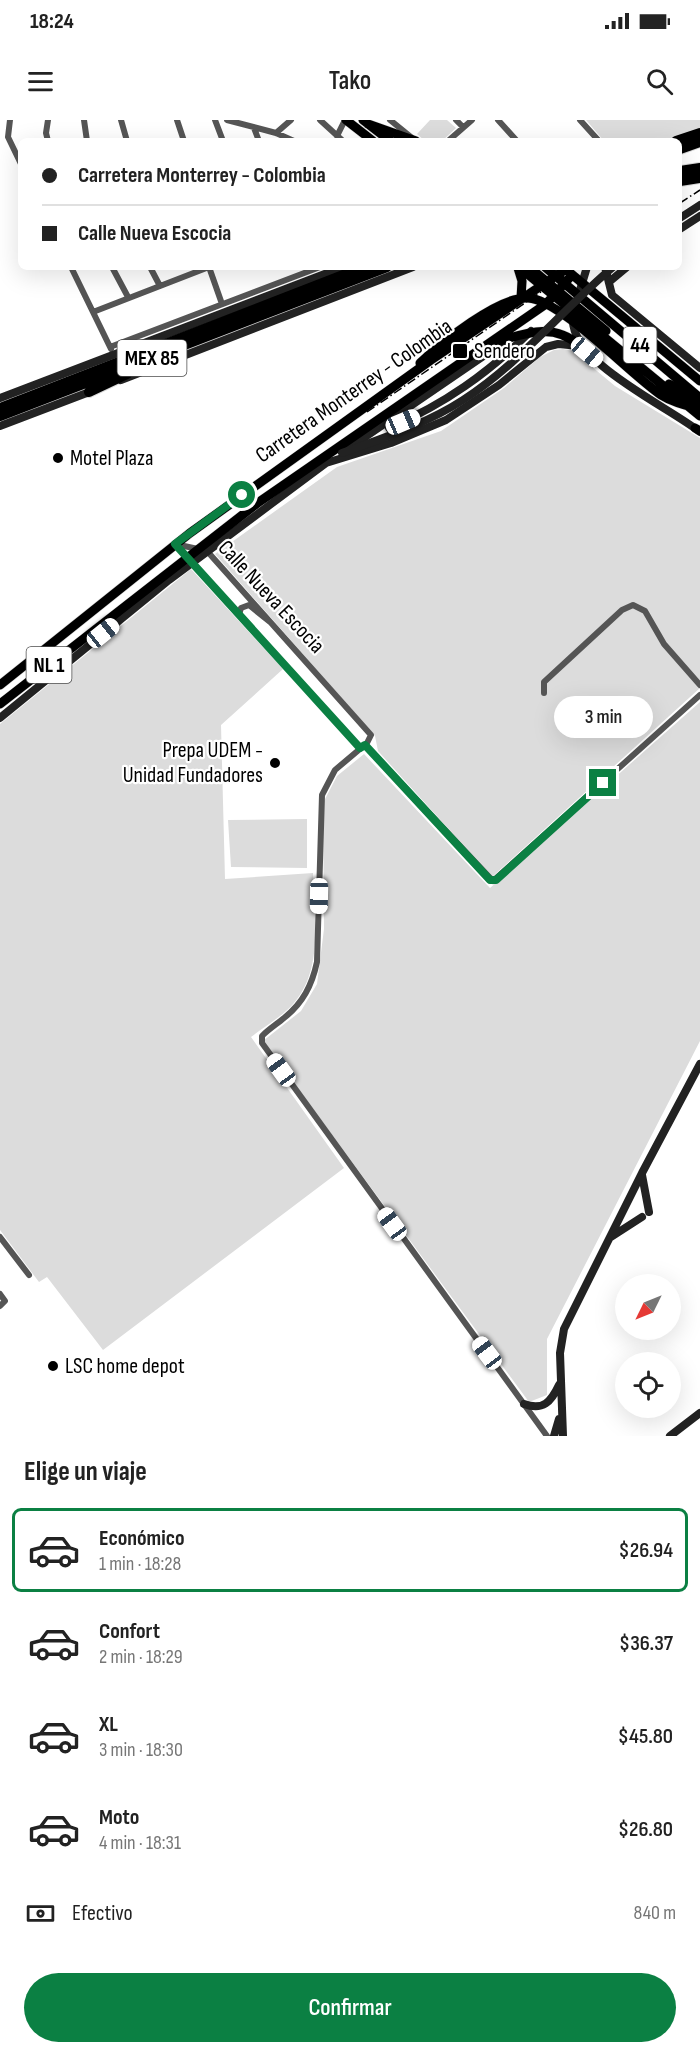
<!DOCTYPE html>
<html lang="es">
<head>
<meta charset="utf-8">
<style>
  :root { --surface:#fff; --page:#f2f2f2; --text:#222; --muted:#767676; --line:#e0e0e0; --accent:#0b8043 }
  body { margin:0; font-family:"Sofia Sans Condensed",sans-serif; background:var(--page); color:var(--text); height:100vh; display:flex; flex-direction:column; font-size:22px; white-space:nowrap }
  * { box-sizing:border-box; margin:0 }
  p { font-size:20px; color:var(--muted) }
  .icon { flex:none; width:33px; height:33px; fill:none; stroke:currentColor; stroke-width:2; stroke-linecap:round; stroke-linejoin:round }
  .map { position:relative; height:1316px; overflow:hidden }
  .details { display:flex; flex-direction:column; background:var(--surface); flex:1 }
  .details>* { flex:none }
  .top-card { position:absolute; left:18px; top:18px; width:664px; height:132px; border-radius:9px; box-shadow:0 6px 24px #0002; display:grid; align-content:center; height:132px; padding:0 24px; background:var(--surface) }
  .needle { width:39px; rotate:227deg }
  .controls { position:absolute; left:615px; top:1154px; display:grid; gap:12px }
  .controls a { display:grid; place-items:center; width:66px; height:66px; border-radius:50%; background:var(--surface); box-shadow:0 6px 24px #0002; font-size:30px }
  .end { position:absolute; width:27px; height:27px; margin:-14px; border:8px solid #0b8043; background:#fff; box-shadow:0 0 0 3px #fff }
  .from { border-radius:50% }
  .bubble { position:absolute; height:42px; border-radius:21px; background:var(--surface); box-shadow:0 6px 24px #0002; font-size:20px; font-weight:600; line-height:42px; text-align:center }
  .car { position:absolute; width:18px; height:36px; margin:-18px -9px; border-radius:8px; box-shadow:0 0 4px 2px #0007; background:linear-gradient(#fff 24%,#345 0 40%,#fff 0 76%,#345 0 86%,#fff 0) }
  .top-card b { display:flex; align-items:center; gap:21px; height:57px; font-size:22px }
  .top-card b+b { border-top:2px solid var(--line) }
  .top-card i { width:15px; height:15px; background:var(--text) }
  ul { padding:0; list-style:none }
  li { display:flex; align-items:center; gap:18px; height:84px; margin:0 12px 9px; padding:0 12px; border:3px solid transparent; border-radius:9px }
  li div { flex:1 }
  li b { display:block; font-size:22px }
  li em { font-style:normal; font-weight:600 }
  li.active { border-color:var(--accent) }
  li>.icon { width:54px; height:54px; stroke-width:1.5 }
  h2 { padding:0 24px; font-size:27px; line-height:72px }
  .pay { display:flex; align-items:center; gap:15px; height:66px; padding:0 24px; font-size:22px }
  .pay p { margin-inline-start:auto }
  .cta { display:flex; gap:12px; margin-top:auto; padding:12px 24px }
  .cta a { flex:1; height:69px; border-radius:36px; background:var(--accent); color:#fff; font-size:24px; font-weight:600; line-height:69px; text-align:center }
  .status { display:flex; justify-content:space-between; align-items:center; height:42px; padding:0 30px; background:var(--surface); direction:ltr }
  .status svg { height:16px; fill:currentColor }
  header { display:flex; justify-content:space-between; align-items:center; height:78px; padding:0 24px; background:var(--surface); font-size:27px; font-weight:600 }
  .map>svg:first-child { display:block }
  .grass { fill:#dcdcdc }
  .lines { fill:none; stroke-linecap:round; stroke-linejoin:round }
  .primary-casing { stroke:#dbdbdb; stroke-width:10 }
  .highway-casing { stroke:#dbdbdb; stroke-width:12 }
  .street { stroke:#555; stroke-width:6 }
  .secondary { stroke:#222; stroke-width:8 }
  .primary { stroke:#000; stroke-width:9 }
  .highway { stroke:#000; stroke-width:10 }
  .rail { stroke:#000; stroke-width:1.5; stroke-dasharray:9 3 1.5 3; stroke-linecap:butt }
  .secondary-bridge { stroke:#222; stroke-width:8 }
  .route { stroke:#0b8043; stroke-width:8 }
  .poi-dot { fill:#000; stroke:#fff; stroke-width:2 }
  .labels { text-anchor:middle; dominant-baseline:central; stroke-width:4.5; stroke-linejoin:round; paint-order:stroke }
  .shield { fill:#fff; stroke:#4c4c4c; stroke-width:1.5 }
  .shield-label { font-size:21px; font-weight:bold; fill:#000 }
  .poi-label { font-size:22px; fill:#000; stroke:#fff; text-anchor:start }
  .street-label { font-size:22px; fill:#000; stroke:#fff }
</style>
</head>
<body>
<div class="status"><b>18:24</b><svg viewBox="0 0 49 12"><path d="M0 12V9h3v3zM5 12V6h3v6zM10 12V3h3v9zM15 12V0h3v12zM26 1h20v11H26zM47 4h2v5h-2z"/></svg></div>
<header><svg class="icon" aria-label="menu" viewBox="0 0 24 24"><path d="M4 6h16M4 12h16M4 18h16"/></svg>Tako<svg class="icon" aria-label="search" viewBox="0 0 24 24"><circle cx="10" cy="10" r="6"/><path d="M15 15l6 6"/></svg></header>
<div class="map">
<svg width="700" height="1316" viewBox="0 0 700 1316">
  <rect width="100%" height="100%" fill="#fff"/>
  <path class="grass" d="M430 0H447L456 8 442 21H425L417 14Z
    M586 0H700V8L664 21H604Z
    M563 229 573 231 615 266 700 318V568L492 757 378 631 375 616 215 434 337 347 441 311 504 268 540 237 554 230Z
    M191 449 283 549 221 605 225 759 313 753C314 795 324 848 294 883 283 896 265 906 251 917L344 1048 103 1230 47 1157 39 1162 0 1110V604Z
    M700 582V921L547 1219V1275L529 1282 263 921 301 891 317 864 324 809 323 683 337 656 364 634 490 768Z
    M307 699V748L231 747 228 700Z"/>
  <g class="lines">
    <g class="primary-casing">
      <path id="primary" d="M346 0 373 21
        M363 0 390 21
        M368 4 416 21
        M519 147 700 296
        M529 147 606 211
        M545 147 700 278
        M518 148 522 161 521 178
        M569 152 700 261
        M496 222C526 213 554 202 580 226
        M420 243C441 223 499 176 528 178 560 179 631 255 661 275 672 282 687 286 700 289
        M669 264 700 285
        M695 308 700 311
        M0 565 190 413 431 240 566 149
        M0 584 259 382 546 184 572 155"/>
    </g>
    <g class="highway-casing">
      <path id="highway" d="M676 21 700 13
        M680 29 700 22
        M680 51 700 48
        M680 61 700 58
        M566 149 569 147
        M89 272 127 254
        M0 288 364 147
        M0 296 387 147"/>
    </g>
    <path class="street" d="M10 0 8 17 21 44
      M48 0 46 13 48 21
      M84 0 87 21
      M121 0 127 21
      M177 0 184 21
      M215 0 223 21
      M227 0 276 13 294 21
      M320 0 343 21
      M390 0 411 17
      M456 0 463 7
      M498 0 517 21
      M580 0 599 21
      M254 8 259 21
      M276 13 291 0
      M337 16 345 0
      M448 21 472 0
      M71 147 111 229
      M112 147 128 177
      M150 147 160 166
      M209 147 222 184
      M93 192 209 147
      M110 227 320 147
      M175 424 207 431 371 615 367 623 335 650 322 675 317 842C312 865 303 883 284 898 277 904 269 909 262 916V923L547 1316
      M175 424 360 628
      M239 495 241 488 249 485 270 502
      M544 573V562L622 490 633 485 645 491 664 524 700 565
      M365 625 493 761 700 575
      M0 1117 29 1155
      M0 1174 5 1181 0 1186"/>
    <path class="secondary" d="M680 98 700 85
      M680 109 700 96
      M605 147 612 175 700 248
      M609 162 627 147
      M577 180 587 147
      M573 199C570 242 669 287 700 312
      M121 260 413 147
      M0 278 343 147
      M0 306 92 271
      M389 308C445 284 488 253 531 211
      M349 328 507 220
      M0 598 169 460 326 343 391 323 446 300 499 265 546 227 558 224 580 226
      M642 1055 649 1092
      M611 1117 642 1097
      M524 1284C543 1291 551 1282 559 1265
      M554 1316 559 1299
      M563 1316 560 1233 564 1209 642 1053 700 944
      M670 1316 700 1293"/>
    <use href="#primary" class="primary"/>
    <use href="#highway" class="highway"/>
    <path class="rail" d="M680 83 700 70
      M367 292 577 147"/>
    <path class="secondary-bridge" d="M342 333C383 318 426 304 463 280 519 244 562 190 613 147"/>
  </g>
  <g class="lines">
    <path class="route" d="M242 375 175 424 360 628 365 625 490 760H496L603 663"/>
  </g>
  <g class="poi-dot">
    <rect x="452" y="223" width="16" height="16" rx="3"/>
    <circle cx="58" cy="338" r="6"/>
    <circle cx="275" cy="643" r="6"/>
    <circle cx="53" cy="1246" r="6"/>
  </g>
  <g class="labels">
    <g class="shield">
      <rect x="623.5" y="207" width="33" height="36" rx="4.5"/>
      <rect x="117.5" y="220" width="69" height="36" rx="4.5"/>
      <rect x="26.5" y="527" width="45" height="36" rx="4.5"/>
    </g>
    <g class="shield-label">
      <text x="640" y="225">44</text>
      <text x="152" y="238">MEX 85</text>
      <text x="49" y="545">NL 1</text>
    </g>
    <g class="poi-label">
      <text x="474" y="231">Sendero</text>
      <text x="70" y="338">Motel Plaza</text>
      <text x="263" y="630" text-anchor="end">Prepa UDEM -<tspan x="263" dy="25">Unidad Fundadores</tspan></text>
      <text x="65" y="1246">LSC home depot</text>
    </g>
    <g class="street-label">
      <text transform="translate(354 271) rotate(-35)">Carretera Monterrey - Colombia</text>
      <text transform="translate(271 477) rotate(47)">Calle Nueva Escocia</text>
    </g>
  </g>
</svg>
<div class="controls">
<a><svg class="needle" viewBox="-14 -14 28 28"><path d="M0-13l5 13h-10z" fill="#e53935"/><path d="M0 13l5-13h-10z" fill="#767676"/></svg></a>
<a><svg class="icon" aria-label="locate" viewBox="0 0 24 24"><circle cx="12" cy="12" r="6"/><path d="M12 2v4M12 18v4M2 12h4M18 12h4"/></svg></a>
</div>
<i class="end from" style="left:242px;top:375px"></i>
<i class="end" style="left:603px;top:663px"></i>
<div class="bubble" style="left:554px;top:576px;width:99px">3 min</div>
<i class="car" style="left:587px;top:232px;rotate:130deg"></i>
<i class="car" style="left:403px;top:302px;rotate:67deg"></i>
<i class="car" style="left:103px;top:513px;rotate:51deg"></i>
<i class="car" style="left:319px;top:776px;rotate:181deg"></i>
<i class="car" style="left:281px;top:950px;rotate:324deg"></i>
<i class="car" style="left:392px;top:1104px;rotate:324deg"></i>
<i class="car" style="left:487px;top:1233px;rotate:323deg"></i>
<div class="top-card">
<b><i class="from"></i>Carretera Monterrey - Colombia</b>
<b><i></i>Calle Nueva Escocia</b>
</div>
</div>
<section class="details">
<h2>Elige un viaje</h2>
<ul>
<li class="active"><svg class="icon" aria-label="car" viewBox="0 0 24 24"><path d="M5 17H2v-5l4-1 3-4h7l3 4 3 1v5h-3M9 17h6M6 11h13"/><circle cx="7" cy="17" r="2"/><circle cx="17" cy="17" r="2"/></svg><div><b>Económico</b><p>1 min · 18:28</p></div><em>$26.94</em></li>
<li><svg class="icon" aria-label="car" viewBox="0 0 24 24"><path d="M5 17H2v-5l4-1 3-4h7l3 4 3 1v5h-3M9 17h6M6 11h13"/><circle cx="7" cy="17" r="2"/><circle cx="17" cy="17" r="2"/></svg><div><b>Confort</b><p>2 min · 18:29</p></div><em>$36.37</em></li>
<li><svg class="icon" aria-label="car" viewBox="0 0 24 24"><path d="M5 17H2v-5l4-1 3-4h7l3 4 3 1v5h-3M9 17h6M6 11h13"/><circle cx="7" cy="17" r="2"/><circle cx="17" cy="17" r="2"/></svg><div><b>XL</b><p>3 min · 18:30</p></div><em>$45.80</em></li>
<li><svg class="icon" aria-label="car" viewBox="0 0 24 24"><path d="M5 17H2v-5l4-1 3-4h7l3 4 3 1v5h-3M9 17h6M6 11h13"/><circle cx="7" cy="17" r="2"/><circle cx="17" cy="17" r="2"/></svg><div><b>Moto</b><p>4 min · 18:31</p></div><em>$26.80</em></li>
</ul>
<div class="pay"><svg class="icon" aria-label="cash" viewBox="0 0 24 24"><path d="M3 7h18v10H3z"/><circle cx="12" cy="12" r="2"/></svg>Efectivo<p>840 m</p></div>
<div class="cta"><a>Confirmar</a></div>
</section>
</body>
</html>
